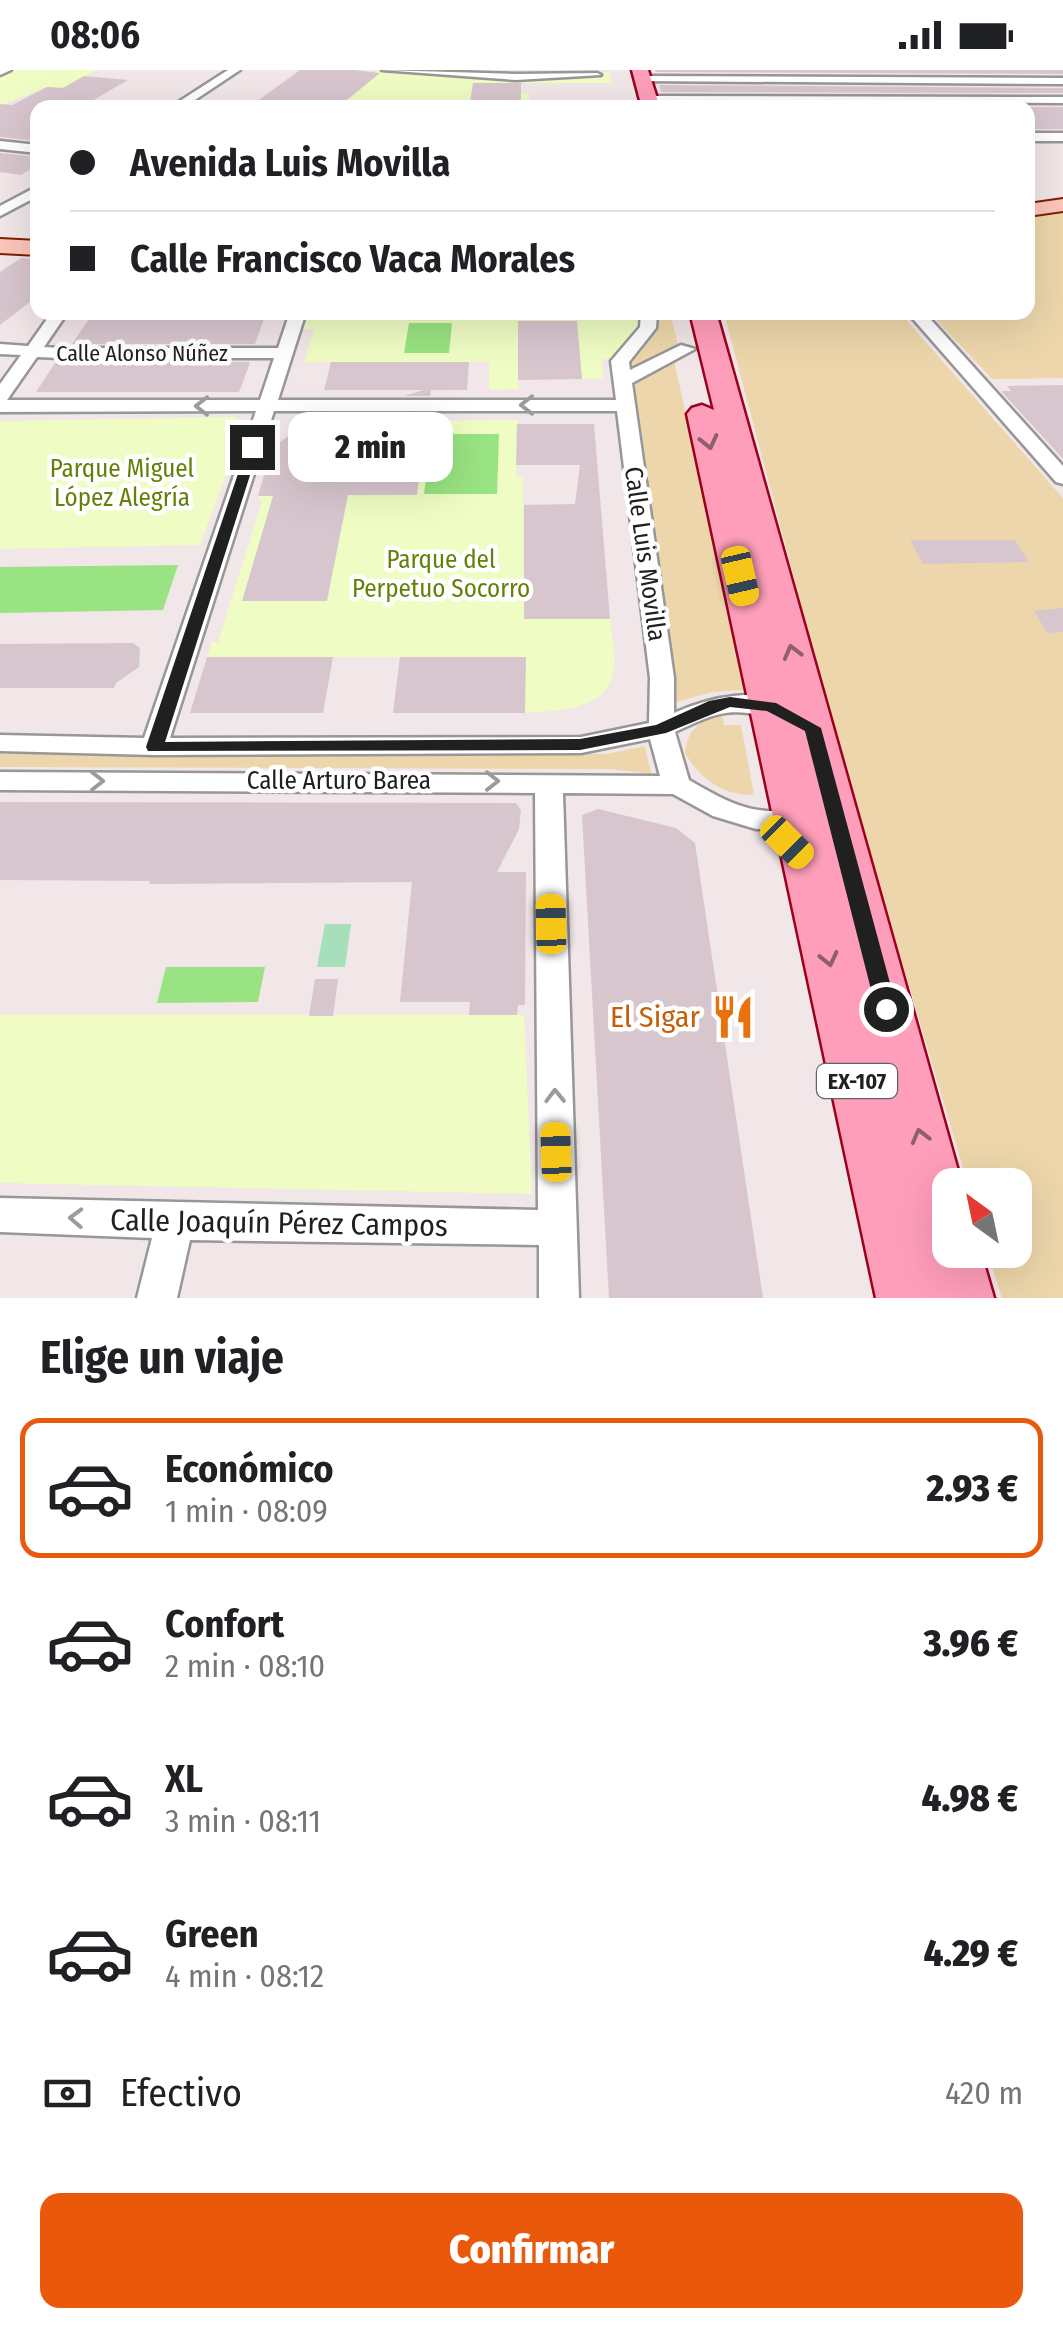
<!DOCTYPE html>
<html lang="es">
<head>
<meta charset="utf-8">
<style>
  :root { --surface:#fff; --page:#f6f6f6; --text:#202124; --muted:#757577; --line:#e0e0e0; --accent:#ea580c }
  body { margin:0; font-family:"Fira Sans Condensed",sans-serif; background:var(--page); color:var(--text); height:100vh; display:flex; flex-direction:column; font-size:38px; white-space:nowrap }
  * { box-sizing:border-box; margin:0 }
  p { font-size:32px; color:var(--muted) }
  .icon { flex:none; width:55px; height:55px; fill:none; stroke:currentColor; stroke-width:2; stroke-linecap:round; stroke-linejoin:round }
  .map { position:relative; height:1228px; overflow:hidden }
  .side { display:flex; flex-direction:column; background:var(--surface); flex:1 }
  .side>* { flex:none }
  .guide { position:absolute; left:30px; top:30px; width:1005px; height:220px; border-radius:20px; box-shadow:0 10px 40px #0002; display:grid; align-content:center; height:220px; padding:0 40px; background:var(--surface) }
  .needle { width:65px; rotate:327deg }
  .controls { position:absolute; left:932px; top:1098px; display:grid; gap:20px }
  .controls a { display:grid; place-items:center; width:100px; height:100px; border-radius:20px; background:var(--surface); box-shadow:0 10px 40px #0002; font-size:50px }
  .end { position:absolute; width:45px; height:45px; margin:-22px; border:12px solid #202020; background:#fff; box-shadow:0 0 0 5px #fff }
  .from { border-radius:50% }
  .bubble { position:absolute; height:70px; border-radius:20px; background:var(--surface); box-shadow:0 10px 40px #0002; font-size:32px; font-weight:800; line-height:70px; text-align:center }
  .car { position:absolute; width:30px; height:60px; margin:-30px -15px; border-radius:12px; box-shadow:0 0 8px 2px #0007; background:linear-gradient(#f5c518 24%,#345 0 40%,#f5c518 0 76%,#345 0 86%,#f5c518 0) }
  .guide b { display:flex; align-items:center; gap:35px; height:95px; font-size:38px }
  .guide b+b { border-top:2px solid var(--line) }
  .guide i { width:25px; height:25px; background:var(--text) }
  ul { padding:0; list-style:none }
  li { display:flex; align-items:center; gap:30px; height:140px; margin:0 20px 15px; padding:0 20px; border:5px solid transparent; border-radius:20px }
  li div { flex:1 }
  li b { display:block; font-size:38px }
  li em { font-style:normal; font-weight:800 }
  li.selected { border-color:var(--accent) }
  li>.icon { width:90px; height:90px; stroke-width:1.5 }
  h2 { padding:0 40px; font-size:45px; line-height:120px }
  .pay { display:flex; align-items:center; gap:25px; height:110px; padding:0 40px; font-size:38px }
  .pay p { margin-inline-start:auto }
  .action { display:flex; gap:20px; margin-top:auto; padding:20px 40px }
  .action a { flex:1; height:115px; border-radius:20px; background:var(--accent); color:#fff; font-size:40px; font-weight:800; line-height:115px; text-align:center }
  .status { display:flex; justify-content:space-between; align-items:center; height:70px; padding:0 50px; background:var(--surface); direction:ltr }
  .status svg { height:28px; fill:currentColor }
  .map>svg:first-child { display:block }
  .grass { fill:#edd6ab }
  .park { fill:#effcc3 }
  .pitch { fill:#99e382 }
  .water { fill:#a5e0bb }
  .building { fill:#d8c6ce }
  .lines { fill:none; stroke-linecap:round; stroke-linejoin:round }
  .pedestrian-casing { stroke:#979797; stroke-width:5 }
  .minor-casing { stroke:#979797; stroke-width:5 }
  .secondary-casing { stroke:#7e2000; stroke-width:4 }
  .primary-casing { stroke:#9d001d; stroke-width:5 }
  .pedestrian { fill:#fff; fill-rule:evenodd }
  .minor { fill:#fff; fill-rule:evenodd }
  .secondary { fill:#fcc6b9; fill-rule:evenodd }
  .primary { fill:#ff9eba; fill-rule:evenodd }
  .oneway { stroke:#9b9b9b }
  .oneway2 { stroke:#905f6d }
  .route { fill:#202020 }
  .labels { text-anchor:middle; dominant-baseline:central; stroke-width:9; stroke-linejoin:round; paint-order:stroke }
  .far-street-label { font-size:22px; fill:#202020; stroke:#fff }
  .shield { fill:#fff; stroke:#636363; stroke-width:2.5 }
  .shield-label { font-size:22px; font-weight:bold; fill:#202020 }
  .park-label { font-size:25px; fill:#658008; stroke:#fff }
  .street-label { font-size:25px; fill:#202020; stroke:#fff }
  .near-food-label { font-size:30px; fill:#c56008; stroke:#fff; text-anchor:end }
  .near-street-label { font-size:30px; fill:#202020; stroke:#fff }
</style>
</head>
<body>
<div class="status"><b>08:06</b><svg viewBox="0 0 49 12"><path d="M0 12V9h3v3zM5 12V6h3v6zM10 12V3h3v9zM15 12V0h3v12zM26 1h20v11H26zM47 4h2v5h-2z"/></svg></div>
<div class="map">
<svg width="1063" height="1228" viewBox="0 0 1063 1228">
  <rect width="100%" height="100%" fill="#f1e6e8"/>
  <path class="grass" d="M1063 142V308L992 309 930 243 1028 242V147Z
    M654 243H670L679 279 629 300 627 292 657 248Z
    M724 243H900L1063 428V1228H1002L987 1180H1015V1115H968L840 682Z
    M674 290 745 620 712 622 676 632 671 629 630 312Z
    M722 644 724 655H741L754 725C723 725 701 710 685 683 687 660 700 650 722 644Z
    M645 676 651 704 611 699 0 697V683L606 684Z"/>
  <path class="park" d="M0 0H96L75 12 120 15 110 21 47 17 0 36Z
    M377 0 550 6 610 2 611 13H473L472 23H529V30H464L466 35 462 37H249L259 31 344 34Z
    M307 242H642V244L639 260 613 288 602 289 603 309H582L576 251H518V319L489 320V292H304L314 259H302Z
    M234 347 245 353 200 475 0 479V351Z
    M518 350 516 406 523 408 524 549H610C612 566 617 588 613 604 606 641 553 641 525 643V587H207L212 572H218L262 431 258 426 416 425 426 351Z
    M0 945H524L532 1124 0 1113Z"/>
  <path class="pitch" d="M409 253H452L449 283H404Z
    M432 364H499L497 424H424Z
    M178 495 163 540 0 543V497Z
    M166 897H265L258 932 157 933Z"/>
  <path class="water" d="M325 854H351L345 897H317Z"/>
  <path class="building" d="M300 0H354L380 3 337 38H248Z
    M655 0H1063V4L656 2Z
    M84 6 128 10 80 38H38V71L0 67V34L12 35 47 17 63 18Z
    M473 13H521V33L469 38Z
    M659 15 1063 18V23L661 22Z
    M1028 37H1063V59H1028Z
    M0 83 38 87V95L21 105 0 102Z
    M21 188 38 189V232H30L0 255V202Z
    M89 249H264L255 274H72Z
    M518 251H577L582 309 518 310Z
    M61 292H249L250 293 239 322H36L55 293Z
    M331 292H469L467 320H431L430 326H404L424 320H324Z
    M1063 315V389L1001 321H1011L1007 316Z
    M347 345H427L417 425H348L327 531H242L273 426H258L272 378 294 362Z
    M517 354H594L610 549H524V435L575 434 580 395H516Z
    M910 470H1015L1029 492 923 494Z
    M1063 538V562L1047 563 1034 541Z
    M133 573 140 578 139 597 116 613 114 618H0V574Z
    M207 587H333L323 643H190Z
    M400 587H526L525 643H393Z
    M0 732 516 733 521 740 519 759 497 802H526L525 935H518L517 945H469L470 932H400L412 812 149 814 150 811 0 810Z
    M598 739 676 758 695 773 763 1228H609L582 745Z
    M315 909H338L333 946H309Z"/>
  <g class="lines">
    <g class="pedestrian-casing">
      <path id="pedestrian" d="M382 0 516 4 597 3 601 5 516 10Z"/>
    </g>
    <g class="minor-casing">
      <path id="minor" d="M0 0H11L0 5Z
        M228 0H240L183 38H169Z
        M643 6 1063 8V14L639 11Z
        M648 26 1063 27V33L644 31Z
        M1028 63H1063V71H1028Z
        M0 71 38 75V83L0 79Z
        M38 116V126L0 146V136Z
        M52 242H68L44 277 60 278H278L290 242H306L278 330H616L611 291 640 257 641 242H657L656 258 629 292 630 300 681 275 695 279 632 313 674 608V643C704 629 769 611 794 642L781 650C730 637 722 640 675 662L689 710C715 725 743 742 774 741 789 741 801 733 815 737L819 744 815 751 789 759H756L713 746 673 724 563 723 579 1228H539V1175L190 1170 177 1228H137L152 1168 0 1162V1128L538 1140 535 723 0 720V702L660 706 650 669 581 683 154 685 0 681V665L144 668 256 341 0 342V314L21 285 0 284V274L28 276ZM37 287 60 288H274L260 330H7ZM274 341H617L650 608 649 653 581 667 170 668Z
        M907 242H924L1063 396V414L1056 412Z"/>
    </g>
    <g class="secondary-casing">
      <path id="secondary" d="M1063 129V141L1028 146V134Z
        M0 169 38 171V185L0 183Z"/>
    </g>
    <g class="primary-casing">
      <path id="primary" d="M632 0H648L660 38H642Z
        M690 242H716L962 1115H950V1180H980L994 1228H876L687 344 692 338 702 335 714 340Z"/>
    </g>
    <use href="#pedestrian" class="pedestrian"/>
    <use href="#minor" class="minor"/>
    <use href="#secondary" class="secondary"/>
    <use href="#primary" class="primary"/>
  </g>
  <defs><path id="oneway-chevron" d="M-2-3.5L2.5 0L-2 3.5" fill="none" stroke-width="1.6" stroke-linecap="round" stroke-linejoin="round" transform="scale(2.5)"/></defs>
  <g class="oneway">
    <use href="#oneway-chevron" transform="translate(527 335) rotate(180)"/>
    <use href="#oneway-chevron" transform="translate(202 336) rotate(180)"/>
    <use href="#oneway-chevron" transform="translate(97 711)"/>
    <use href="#oneway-chevron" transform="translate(492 711)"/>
    <use href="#oneway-chevron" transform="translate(555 1026) rotate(-91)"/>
    <use href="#oneway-chevron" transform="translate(76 1148) rotate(-178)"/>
  </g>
  <g class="oneway2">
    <use href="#oneway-chevron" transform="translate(709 372) rotate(77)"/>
    <use href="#oneway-chevron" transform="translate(792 582) rotate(-105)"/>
    <use href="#oneway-chevron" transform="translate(829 889) rotate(77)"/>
    <use href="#oneway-chevron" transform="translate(920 1066) rotate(-105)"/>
  </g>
  <path class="route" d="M248 374 259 377 165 672 580 669 656 655 709 631 730 627 776 633 821 658 897 939 894 945 886 948 876 939 805 661 767 641 730 637 666 663 580 680 148 681 146 677Z"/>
  <defs>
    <g id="restaurant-bare" transform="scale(3.45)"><path d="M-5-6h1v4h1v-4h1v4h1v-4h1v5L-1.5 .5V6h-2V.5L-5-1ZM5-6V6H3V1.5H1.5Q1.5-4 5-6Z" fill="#e8710a" stroke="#fff" stroke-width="2.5" paint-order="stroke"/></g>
  </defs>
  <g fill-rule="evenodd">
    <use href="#restaurant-bare" x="733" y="947"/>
  </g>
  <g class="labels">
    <g class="far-street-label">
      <text x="142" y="283">Calle Alonso Núñez</text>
    </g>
    <rect class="shield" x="817" y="994" width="80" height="34" rx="8"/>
    <g class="shield-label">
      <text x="857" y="1011">EX-107</text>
    </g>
    <g class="park-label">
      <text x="122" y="399">Parque Miguel<tspan x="122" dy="29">López Alegría</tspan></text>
      <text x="441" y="490">Parque del<tspan x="441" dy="29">Perpetuo Socorro</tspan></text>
    </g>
    <g class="street-label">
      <text transform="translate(645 484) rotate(82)">Calle Luis Movilla</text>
      <text x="339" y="711">Calle Arturo Barea</text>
    </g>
    <g class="near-food-label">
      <text x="700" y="947">El Sigar</text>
    </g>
    <g class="near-street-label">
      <text transform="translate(279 1153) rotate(1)">Calle Joaquín Pérez Campos</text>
    </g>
  </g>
</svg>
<div class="controls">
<a><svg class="needle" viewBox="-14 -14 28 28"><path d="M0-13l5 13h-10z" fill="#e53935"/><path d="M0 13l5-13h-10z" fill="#757577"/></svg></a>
</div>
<i class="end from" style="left:886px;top:939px"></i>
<i class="end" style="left:252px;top:377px"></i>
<div class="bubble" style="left:288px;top:342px;width:165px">2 min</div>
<i class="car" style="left:740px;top:506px;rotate:167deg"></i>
<i class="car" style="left:787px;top:772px;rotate:135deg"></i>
<i class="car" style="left:551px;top:854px;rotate:359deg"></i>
<i class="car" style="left:556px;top:1082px;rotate:358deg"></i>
<div class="guide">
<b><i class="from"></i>Avenida Luis Movilla</b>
<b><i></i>Calle Francisco Vaca Morales</b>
</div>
</div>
<section class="side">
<h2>Elige un viaje</h2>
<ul>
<li class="selected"><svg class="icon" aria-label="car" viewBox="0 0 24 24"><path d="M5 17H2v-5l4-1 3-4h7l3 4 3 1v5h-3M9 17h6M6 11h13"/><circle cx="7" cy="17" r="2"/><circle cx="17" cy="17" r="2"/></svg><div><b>Económico</b><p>1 min · 08:09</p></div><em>2.93 €</em></li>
<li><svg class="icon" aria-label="car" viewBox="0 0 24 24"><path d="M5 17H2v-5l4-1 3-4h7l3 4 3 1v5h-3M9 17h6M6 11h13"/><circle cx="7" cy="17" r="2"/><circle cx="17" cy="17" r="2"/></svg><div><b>Confort</b><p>2 min · 08:10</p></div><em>3.96 €</em></li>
<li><svg class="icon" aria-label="car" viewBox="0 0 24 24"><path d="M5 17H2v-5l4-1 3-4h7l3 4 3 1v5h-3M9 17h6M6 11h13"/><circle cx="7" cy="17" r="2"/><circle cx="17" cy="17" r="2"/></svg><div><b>XL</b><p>3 min · 08:11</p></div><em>4.98 €</em></li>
<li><svg class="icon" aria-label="car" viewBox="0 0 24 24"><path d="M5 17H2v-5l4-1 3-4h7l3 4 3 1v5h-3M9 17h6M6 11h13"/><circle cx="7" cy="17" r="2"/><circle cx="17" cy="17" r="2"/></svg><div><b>Green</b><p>4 min · 08:12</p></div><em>4.29 €</em></li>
</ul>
<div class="pay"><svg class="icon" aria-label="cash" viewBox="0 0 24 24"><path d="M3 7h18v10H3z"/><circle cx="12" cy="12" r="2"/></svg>Efectivo<p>420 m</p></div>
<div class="action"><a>Confirmar</a></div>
</section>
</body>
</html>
